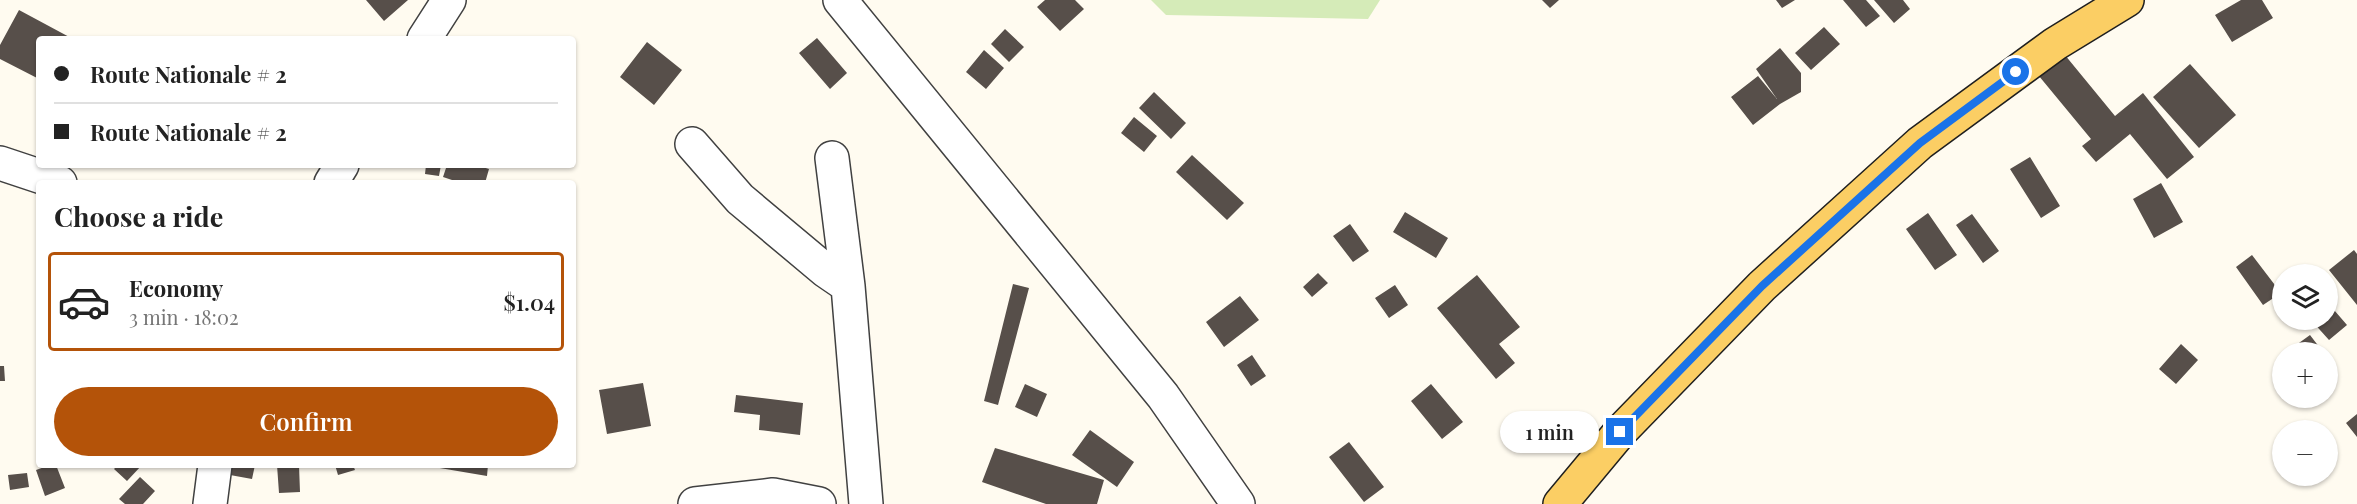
<!DOCTYPE html>
<html lang="en">
<head>
<meta charset="utf-8">
<style>
  :root { --surface:#fff; --page:#f6f6f6; --text:#222; --muted:#767676; --line:#e0e0e0; --accent:#b45309 }
  body { margin:0; font-family:"Playfair Display",serif; background:var(--page); color:var(--text); height:100vh; display:flex; flex-direction:column; font-size:22px; white-space:nowrap }
  * { box-sizing:border-box; margin:0 }
  p { font-size:20px; color:var(--muted) }
  .icon { flex:none; width:33px; height:33px; fill:none; stroke:currentColor; stroke-width:2; stroke-linecap:round; stroke-linejoin:round }
  .map { position:relative; flex:1; overflow:hidden }
  .side { position:absolute; left:36px; top:180px; width:540px; height:288px; display:flex; flex-direction:column; background:var(--surface); border-radius:6px; box-shadow:0 2px 4px #0004 }
  .side>* { flex:none }
  .banner { position:absolute; left:36px; top:36px; width:540px; height:132px; border-radius:6px; box-shadow:0 2px 4px #0004; display:grid; align-content:center; height:132px; padding:0 18px; background:var(--surface) }
  .tools { position:absolute; left:2272px; top:264px; display:grid; gap:12px }
  .tools a { display:grid; place-items:center; width:66px; height:66px; border-radius:50%; background:var(--surface); box-shadow:0 2px 4px #0004; font-size:30px }
  .end { position:absolute; width:27px; height:27px; margin:-14px; border:8px solid #1a73e8; background:#fff; box-shadow:0 0 0 3px #fff }
  .from { border-radius:50% }
  .bubble { position:absolute; height:42px; border-radius:21px; background:var(--surface); box-shadow:0 2px 4px #0004; font-size:20px; font-weight:600; line-height:42px; text-align:center }
  .banner b { display:flex; align-items:center; gap:21px; height:57px; font-size:22px }
  .banner b+b { border-top:2px solid var(--line) }
  .banner i { width:15px; height:15px; background:var(--text) }
  ul { padding:0; list-style:none }
  li { display:flex; align-items:center; gap:18px; height:99px; margin:0 12px 9px; padding:0 6px; border:3px solid transparent; border-radius:6px }
  li div { flex:1 }
  li b { display:block; font-size:22px }
  li em { font-style:normal; font-weight:600 }
  li.on { border-color:var(--accent) }
  li>.icon { width:54px; height:54px; stroke-width:1.5 }
  h2 { padding:0 18px; font-size:27px; line-height:72px }
  .action { display:flex; gap:12px; margin-top:auto; padding:12px 18px }
  .action a { flex:1; height:69px; border-radius:36px; background:var(--accent); color:#fff; font-size:24px; font-weight:600; line-height:69px; text-align:center }
  .map>svg:first-child { display:block }
  .green { fill:#d5ebb8 }
  .building { fill:#574f4a }
  .lines { fill:none; stroke-linecap:round; stroke-linejoin:round }
  .minor-casing { stroke:#414141; stroke-width:36 }
  .major-casing { stroke:#1f1f1f; stroke-width:36 }
  .minor { stroke:#fff; stroke-width:33 }
  .major { stroke:#fbce64; stroke-width:33 }
  .route { stroke:#1a73e8; stroke-width:8 }
</style>
</head>
<body>
<div class="map">
<svg width="2357" height="504" viewBox="0 0 2357 504">
  <rect width="100%" height="100%" fill="#fffbf0"/>
  <path class="green" d="M1151 0H1380L1368 19 1166 15Z"/>
  <path class="building" d="M366 0H408L384 21Z
    M1045 0H1075L1084 9 1060 31 1037 7Z
    M1542 0H1559L1550 8Z
    M1776 0H1795L1782 8Z
    M1843 0H1866L1880 16 1866 27Z
    M1874 0H1903L1910 9 1894 23Z
    M2241 0H2262L2273 18 2232 42 2215 15Z
    M19 10 73 39H39V79L0 59V45Z
    M1824 27 1840 44 1811 70 1795 53Z
    M1005 29 1024 47 1009 62 991 44Z
    M817 38 847 73 830 89 799 53Z
    M647 42 682 70 654 105 620 77Z
    M1780 48 1801 73V92L1780 104 1753 125 1731 97 1758 76 1777 99 1756 69Z
    M2060 49 2115 116 2143 93 2194 157 2167 179 2130 134 2096 162 2082 146 2091 139 2034 70Z
    M984 50 1004 68 986 89 966 72Z
    M2190 64 2236 115 2199 148 2153 97Z
    M1154 92 1186 123 1171 139 1139 108Z
    M1134 117 1157 136 1144 152 1121 133Z
    M1192 155 1244 203 1227 220 1176 172Z
    M2030 157 2060 206 2041 218 2010 169Z
    M426 165H441L439 176 425 174Z
    M447 165H476L489 169 485 183H461L443 177Z
    M2161 183 2183 222 2154 238 2133 199Z
    M1405 212 1448 238 1436 258 1393 232Z
    M1928 213 1957 255 1935 270 1906 229Z
    M1972 214 1999 251 1983 263 1956 225Z
    M1350 224 1369 251 1353 262 1333 236Z
    M2354 250 2357 254V305L2329 270Z
    M2252 255 2281 293 2263 305 2236 267Z
    M1318 273 1328 283 1312 297 1303 287Z
    M1477 275 1520 327 1499 344 1515 363 1496 379 1437 308Z
    M1013 284 1029 288 998 405 984 401Z
    M1395 285 1408 305 1389 318 1375 298Z
    M1240 296 1259 320 1224 347 1206 322Z
    M2328 303 2347 325 2329 340 2311 320H2328Z
    M2310 335 2323 352H2296L2292 348Z
    M2181 344 2198 360 2176 384 2159 369Z
    M1252 355 1266 376 1251 386 1237 365Z
    M0 366H4L5 381H0Z
    M643 383 651 426 607 434 599 390Z
    M1025 384 1047 394 1037 417 1015 407Z
    M1431 384 1463 422 1442 439 1411 401Z
    M736 395 803 403 800 435 759 430 760 415 734 412Z
    M2357 414V437L2346 423Z
    M1090 430 1134 462 1117 487 1072 455Z
    M1349 442 1384 487 1364 502 1329 457Z
    M995 448 1104 480 1097 504H1046L982 482Z
    M50 465H56L65 488 45 496 36 470Z
    M118 465H142L127 481 114 469Z
    M232 465H255L252 479 230 475Z
    M277 465H299L300 492 279 493Z
    M335 465H353L355 470 338 475Z
    M422 465H488L487 476Z
    M27 473 29 487 10 490 8 475Z
    M140 477 155 491 143 504H125L119 499Z"/>
  <g class="lines">
    <g class="minor-casing">
      <path id="minor" d="M840 0 1163 396 1238 504
        M424 39 449 0
        M692 144 740 199 826 271 848 286
        M832 158 848 286 866 504
        M0 163 60 183
        M331 183 342 165
        M210 504 215 465
        M695 504 773 495 819 504"/>
    </g>
    <g class="major-casing">
      <path id="major" d="M1560 504 1620 432 1762 286 1920 143 2055 44 2127 0"/>
    </g>
    <use href="#minor" class="minor"/>
    <use href="#major" class="major"/>
  </g>
  <g class="lines">
    <path class="route" d="M1620 432 1762 286 1920 143 2016 72"/>
  </g>
</svg>
<div class="tools">
<a><svg class="icon" aria-label="layers" viewBox="0 0 24 24"><path d="M12 4l9 5-9 5-9-5zM3 14l9 5 9-5"/></svg></a>
<a>+</a>
<a>−</a>
</div>
<i class="end from" style="left:2016px;top:72px"></i>
<i class="end" style="left:1620px;top:432px"></i>
<div class="bubble" style="left:1500px;top:411px;width:99px">1 min</div>
<div class="banner">
<b><i class="from"></i>Route Nationale # 2</b>
<b><i></i>Route Nationale # 2</b>
</div>
<section class="side">
<h2>Choose a ride</h2>
<ul>
<li class="on"><svg class="icon" aria-label="car" viewBox="0 0 24 24"><path d="M5 17H2v-5l4-1 3-4h7l3 4 3 1v5h-3M9 17h6M6 11h13"/><circle cx="7" cy="17" r="2"/><circle cx="17" cy="17" r="2"/></svg><div><b>Economy</b><p>3 min · 18:02</p></div><em>$1.04</em></li>
</ul>
<div class="action"><a>Confirm</a></div>
</section>
</div>
</body>
</html>
